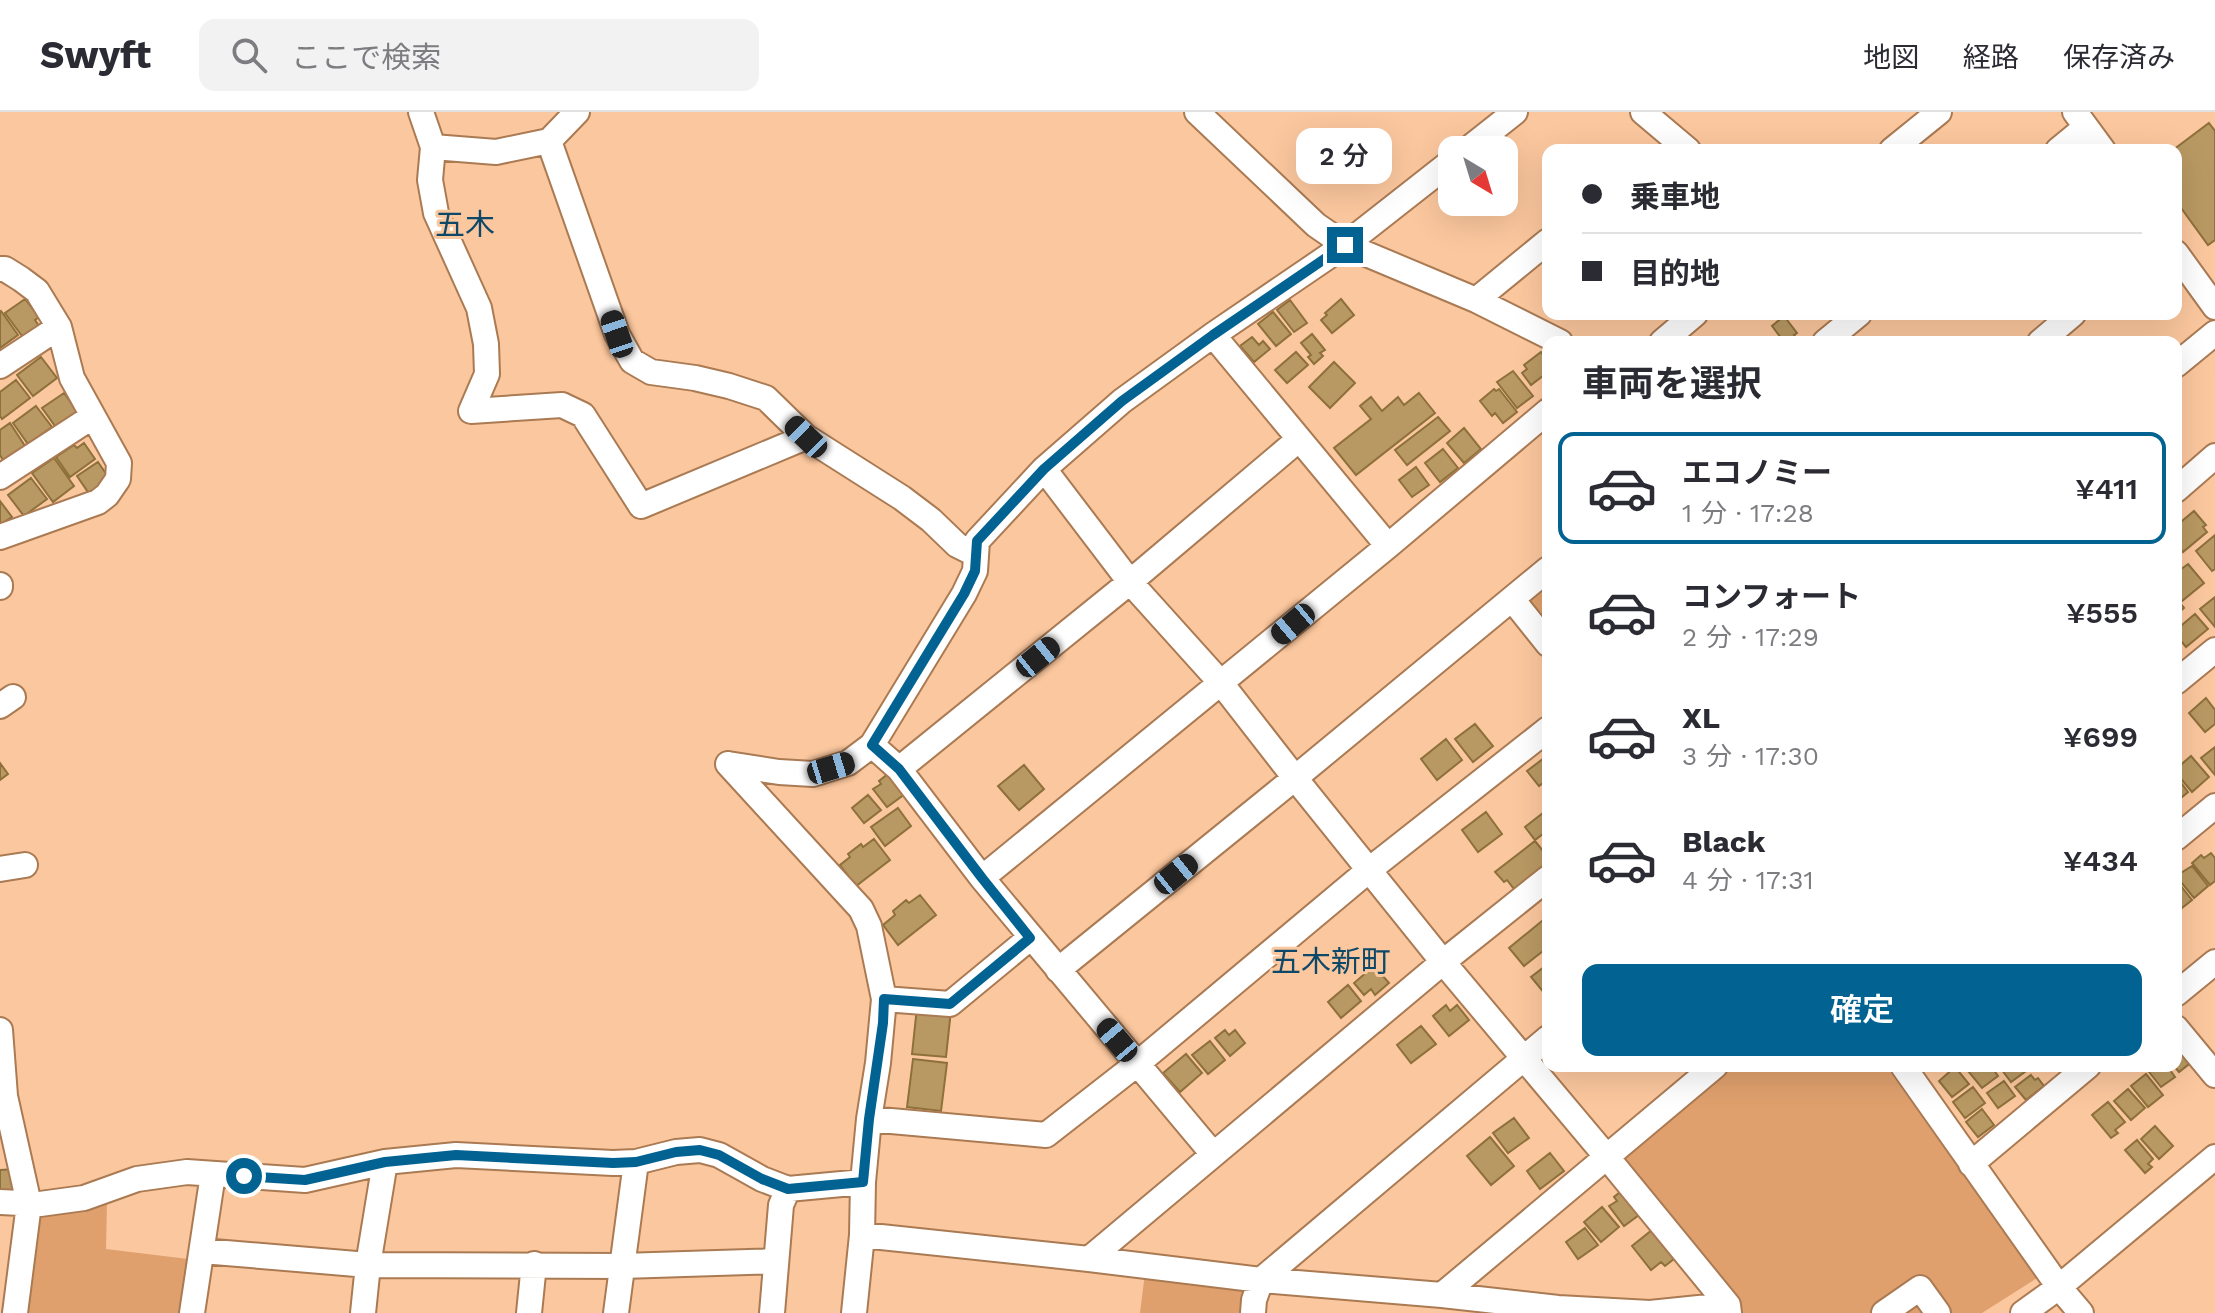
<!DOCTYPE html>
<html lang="ja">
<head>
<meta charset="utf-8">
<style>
  :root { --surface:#fff; --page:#f2f2f3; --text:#2b2b33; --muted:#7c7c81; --line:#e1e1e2; --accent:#026393 }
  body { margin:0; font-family:"Work Sans","Noto Sans JP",sans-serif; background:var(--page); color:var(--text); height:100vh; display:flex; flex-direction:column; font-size:30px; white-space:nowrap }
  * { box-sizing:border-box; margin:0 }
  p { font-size:26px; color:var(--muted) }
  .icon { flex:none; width:44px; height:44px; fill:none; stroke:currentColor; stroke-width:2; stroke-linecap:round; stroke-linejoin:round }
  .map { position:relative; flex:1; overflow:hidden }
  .drawer { position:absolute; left:1542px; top:224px; width:640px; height:736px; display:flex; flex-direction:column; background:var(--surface); border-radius:16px; box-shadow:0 8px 32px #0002 }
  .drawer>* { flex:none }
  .guide { position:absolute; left:1542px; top:32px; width:640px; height:176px; border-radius:16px; box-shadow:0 8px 32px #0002; display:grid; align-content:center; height:176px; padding:0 40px; background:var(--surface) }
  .needle { width:52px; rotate:142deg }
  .buttons { position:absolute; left:1438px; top:24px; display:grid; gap:16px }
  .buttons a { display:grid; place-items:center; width:80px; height:80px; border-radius:16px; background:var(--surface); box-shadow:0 8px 32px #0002; font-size:40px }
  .end { position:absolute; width:36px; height:36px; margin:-18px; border:10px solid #026393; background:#fff; box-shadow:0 0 0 4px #fff }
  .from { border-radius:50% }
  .bubble { position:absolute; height:56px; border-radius:16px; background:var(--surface); box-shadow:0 8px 32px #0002; font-size:26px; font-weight:600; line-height:56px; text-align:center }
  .car { position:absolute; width:24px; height:48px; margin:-24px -12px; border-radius:10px; box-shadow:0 0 6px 2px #0007; background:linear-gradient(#222 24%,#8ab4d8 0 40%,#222 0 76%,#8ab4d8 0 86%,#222 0) }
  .guide b { display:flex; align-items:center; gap:28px; height:76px; font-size:30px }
  .guide b+b { border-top:2px solid var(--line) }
  .guide i { width:20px; height:20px; background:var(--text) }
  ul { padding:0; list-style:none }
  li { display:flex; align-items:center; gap:24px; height:112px; margin:0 16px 12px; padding:0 24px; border:4px solid transparent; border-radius:16px }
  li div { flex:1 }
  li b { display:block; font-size:30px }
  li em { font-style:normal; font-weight:600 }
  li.current { border-color:var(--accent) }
  li>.icon { width:72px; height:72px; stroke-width:1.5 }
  h2 { padding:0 40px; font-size:36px; line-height:96px }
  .primary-button { display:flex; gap:16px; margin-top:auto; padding:16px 40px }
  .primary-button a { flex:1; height:92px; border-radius:16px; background:var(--accent); color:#fff; font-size:32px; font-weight:600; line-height:92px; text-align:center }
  header { display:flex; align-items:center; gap:48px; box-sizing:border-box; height:112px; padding:0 40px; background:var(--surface); border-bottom:2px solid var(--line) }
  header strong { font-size:38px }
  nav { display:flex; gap:44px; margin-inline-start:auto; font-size:28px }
  .search { width:560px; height:72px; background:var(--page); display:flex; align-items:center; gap:20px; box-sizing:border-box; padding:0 28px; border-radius:16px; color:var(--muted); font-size:30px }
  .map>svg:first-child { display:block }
  .green { fill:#dfa06d }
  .building { fill:#b99963; stroke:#8e703b; stroke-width:2 }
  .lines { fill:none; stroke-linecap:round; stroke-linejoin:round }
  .minor-casing { stroke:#aa7a53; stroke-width:28 }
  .minor { stroke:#fff; stroke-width:24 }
  .route { stroke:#026393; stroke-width:10 }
  .labels { text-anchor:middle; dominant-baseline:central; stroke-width:6; stroke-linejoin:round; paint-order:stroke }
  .quarter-label { font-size:30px; fill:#0d4869; stroke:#fbc79e }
</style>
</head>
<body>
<header>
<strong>Swyft</strong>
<div class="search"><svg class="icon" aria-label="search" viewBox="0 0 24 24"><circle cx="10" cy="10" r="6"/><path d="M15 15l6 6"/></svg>ここで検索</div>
<nav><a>地図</a><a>経路</a><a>保存済み</a></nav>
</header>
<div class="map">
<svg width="2215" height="1201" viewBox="0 0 2215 1201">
  <rect width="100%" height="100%" fill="#fbc79e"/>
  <path class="green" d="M1548 469V518L1524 488Z
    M1732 954H1886L2037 1166 1982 1201H1735L1625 1057V1042Z
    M107 1088 106 1137 188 1147 181 1201H24L37 1108 42 1103Z
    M1145 1161 1238 1171 1246 1180 1244 1201H1140Z"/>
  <path class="building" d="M2209 11 2215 19V128L2208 133 2176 89V38H2173Z
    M25 187 39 205 35 208 39 214 22 224 5 201Z
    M1341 187 1354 203 1332 221 1321 208 1327 203 1325 201Z
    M1290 188 1307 211 1294 220 1277 198Z
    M1 199 18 223 0 236V200Z
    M1273 200 1291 222 1276 234 1258 212Z
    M1784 204 1797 221 1794 223 1798 228 1796 230H1784L1772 214Z
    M1312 222 1325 238 1320 241 1323 244 1314 252 1308 245 1311 243 1301 231Z
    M1252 225 1259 233 1263 229 1270 237 1254 250 1240 234Z
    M1296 240 1308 253 1287 271 1275 258Z
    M1541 240 1548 250V260L1531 273 1522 261 1527 257 1524 253Z
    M41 245 57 266 33 284 17 263Z
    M1334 250 1355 271 1330 296 1309 275Z
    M1513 259 1533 284 1517 296 1497 270Z
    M16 268 30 286 2 307 0 304V280Z
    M1494 277 1496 279 1499 277 1517 300 1503 311 1495 301 1492 304 1480 289Z
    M64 281 77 299 75 305 58 318 42 296Z
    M1419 281 1435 301 1356 363 1334 336 1371 307 1360 294 1371 285 1382 299 1398 285 1404 293Z
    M36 294 52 315 28 332 13 311Z
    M1438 305 1450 319 1407 353 1395 338Z
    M10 311 25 334 3 348 0 343V318Z
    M1464 316 1481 337 1464 351 1447 331Z
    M84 331 95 347 70 365 56 345 74 333 77 336Z
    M1443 337 1458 356 1440 370 1425 351Z
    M54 346 74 374 53 390 32 361Z
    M98 350 111 369 90 383 77 364Z
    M1416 355 1429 373 1412 385 1399 368Z
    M31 366 47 387 24 404 8 383Z
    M0 389 12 405 0 413Z
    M2194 399 2206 413 2203 415 2207 420 2183 440 2176 432V414Z
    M2215 423V457L2212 459 2196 439Z
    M2188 452 2204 471 2182 489 2176 482V461Z
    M2215 485V515L2200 497Z
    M2176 486 2184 496 2176 503Z
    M2195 502 2208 517 2186 535 2176 523V518Z
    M2206 586 2215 598V612L2205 620 2189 601Z
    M1475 612 1493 634 1473 650 1455 627Z
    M1446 627 1462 648 1437 668 1421 647Z
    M2215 635V663L2201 646Z
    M1548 643V667L1539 674 1527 659Z
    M2191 644 2209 665 2192 680 2176 661V657Z
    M0 651 8 662 0 668Z
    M1024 653 1044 677 1019 698 998 674Z
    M889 661 905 682 887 695 873 677 881 672 879 669Z
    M2176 664 2188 680 2176 690Z
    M868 683 881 698 864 711 852 696Z
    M898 696 911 714 885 734 871 715Z
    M1548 697V718L1535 728 1525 715Z
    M1486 700 1502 722 1478 740 1462 718Z
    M874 727 890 748 856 774 840 753 850 745 848 742 861 732 863 735Z
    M1535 729 1548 745V750L1514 777 1507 768 1504 770 1495 760Z
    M2211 741 2215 746V769L2210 773 2192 751 2201 743 2204 746Z
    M2192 754 2208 774 2194 786 2176 764Z
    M2176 768 2192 788 2177 800 2176 799Z
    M920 783 936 803 898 833 883 813 895 803 893 799 906 788 909 791Z
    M1548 804V835L1524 854 1509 836Z
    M1548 852V880L1545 882 1531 865Z
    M1374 854 1389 871 1375 883 1371 877 1364 883 1354 871Z
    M1348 873 1361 889 1341 906 1328 890Z
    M1446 893 1450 899 1457 893 1469 908 1449 924 1433 904Z
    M917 895 951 898 946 945 912 942Z
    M1421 914 1436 932 1411 951 1397 933Z
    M1225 918 1229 923 1235 918 1245 931 1230 944 1215 926Z
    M2176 928 2193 949 2179 960 2174 954H2176Z
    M1210 929 1225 948 1208 962 1192 943Z
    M1186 942 1202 961 1180 980 1163 961Z
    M913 947 947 951 941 999 907 995Z
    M1975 954H1991L1998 964 1982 976 1968 959Z
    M1999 954H2022L2026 959 2011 970Z
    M2148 954H2167L2175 965 2161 975 2146 956Z
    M1955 955 1969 972 1952 985 1939 969Z
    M2146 962 2163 983 2148 995 2131 974Z
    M2031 963 2035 968 2038 966 2044 974 2026 988 2015 975Z
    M2004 969 2015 984 1998 996 1987 981Z
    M1973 975 1985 991 1965 1006 1953 990Z
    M2128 977 2145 996 2131 1008 2114 989Z
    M2108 990 2125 1010 2115 1018 2118 1021 2111 1026 2092 1003Z
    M1982 997 1994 1013 1978 1025 1966 1010Z
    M1514 1006 1529 1026 1508 1041 1493 1021Z
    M2155 1014 2173 1034 2159 1047 2141 1027Z
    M1490 1025 1514 1054 1491 1073 1467 1044Z
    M2137 1028 2153 1047 2148 1052 2152 1055 2145 1061 2125 1038Z
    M1550 1041 1564 1059 1540 1077 1527 1059Z
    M15 1057 16 1080H0V1058Z
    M1625 1076 1643 1100 1624 1114 1609 1094 1617 1089 1614 1085Z
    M1602 1095 1619 1115 1601 1130 1584 1110Z
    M1657 1114 1679 1143 1665 1154 1661 1150 1651 1158 1632 1134Z
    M1585 1116 1598 1133 1578 1147 1566 1130Z"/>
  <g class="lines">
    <g class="minor-casing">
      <path id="minor" d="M421 0 433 35 430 68 436 101 479 196 486 232 487 262 471 299 562 293 583 303 641 394 806 325
        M1197 0 1316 113 1345 133 1476 188 1560 230
        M1643 0 1688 38
        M2075 0 2103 38
        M549 29 617 222 632 249 651 260 695 266 729 274 766 286 806 325 902 386 931 408 957 433 975 442
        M433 35 496 40 549 29 577 0
        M1467 38 1515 0
        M1892 38 1939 0
        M2058 38 2086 15
        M2176 141 2215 195
        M0 157H5L21 167 37 179 59 215 72 266 119 351 118 367 107 383 98 390 0 425
        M1476 188 1548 129
        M1213 223 1388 434
        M1662 230 1695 202
        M1825 230 1859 202
        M2040 230 2073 202
        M2176 253 2215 221
        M0 254 59 215
        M1044 357 1130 470 1221 571 1295 666 1443 850 1606 1044 1728 1193 1729 1201
        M0 365 92 305
        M2176 378 2215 344
        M0 473V475
        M1512 487 1548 532
        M2176 570 2215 538
        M0 594 13 585
        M872 633 899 657 982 766 1213 1042
        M728 652 779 660 813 662 848 651 872 633 964 482 975 459 977 429 1044 357 1122 289 1213 223 1345 133 1452 49
        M728 652 861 797 869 814 884 887 878 951 869 1007 863 1070 862 1123 854 1201
        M899 657 1130 470 1298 328
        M2176 726 2215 694
        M0 757 25 753
        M982 766 1388 434 1548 299
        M1058 858 1295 666 1548 457
        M2176 882 2215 850
        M884 887 950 892 1030 826
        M2176 916 2215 963
        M0 918 5 984 29 1092 15 1201
        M1903 954 2059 1175 2081 1201
        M869 1007 1046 1023 1137 952 1369 758 1548 617
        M1971 1052 2088 954
        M0 1090 40 1092 84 1086 137 1067 187 1060 305 1068 385 1050 456 1043 613 1051 636 1050 676 1040 700 1038 719 1043 762 1067 788 1077 863 1070
        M862 1123 1089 1147 1261 1168 1442 1183 1558 1196 1650 1201 1728 1193
        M202 1139 368 1153 622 1154 776 1149
        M1089 1147 1443 850 1548 766
        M1442 1183 1715 954
        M192 1201 213 1062
        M363 1201 368 1153 385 1050
        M529 1201 534 1152
        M616 1201 636 1050
        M772 1201 781 1093 788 1077
        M1253 1201 1254 1188 1261 1168 1548 926
        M1884 1201 1920 1176 1938 1201
        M2023 1201 2059 1175 2215 1045"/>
    </g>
    <use href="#minor" class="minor"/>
  </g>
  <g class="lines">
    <path class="route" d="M244 1064 305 1068 385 1050 456 1043 613 1051 636 1050 676 1040 700 1038 719 1043 762 1067 788 1077 863 1070 869 1007 883 911 884 887 950 892 1030 826 982 766 899 657 872 633 964 482 975 459 977 429 1044 357 1122 289 1213 223 1345 133"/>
  </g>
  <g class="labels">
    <g class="quarter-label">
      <text x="465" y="112">五木</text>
      <text x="1331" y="849">五木新町</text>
    </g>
  </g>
</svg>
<div class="buttons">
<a><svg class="needle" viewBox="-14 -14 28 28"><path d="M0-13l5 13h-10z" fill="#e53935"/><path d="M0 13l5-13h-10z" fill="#7c7c81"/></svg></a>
</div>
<i class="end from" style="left:244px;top:1064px"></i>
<i class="end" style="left:1345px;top:133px"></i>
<div class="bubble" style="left:1296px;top:16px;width:96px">2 分</div>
<i class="car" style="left:617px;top:222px;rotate:341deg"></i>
<i class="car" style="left:806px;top:325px;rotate:314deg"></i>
<i class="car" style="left:1293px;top:512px;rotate:230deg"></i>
<i class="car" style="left:1038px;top:545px;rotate:51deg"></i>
<i class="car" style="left:831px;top:656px;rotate:73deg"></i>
<i class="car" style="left:1176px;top:762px;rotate:51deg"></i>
<i class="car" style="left:1117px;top:928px;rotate:320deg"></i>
<div class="guide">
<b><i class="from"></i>乗車地</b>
<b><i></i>目的地</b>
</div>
<section class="drawer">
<h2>車両を選択</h2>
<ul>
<li class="current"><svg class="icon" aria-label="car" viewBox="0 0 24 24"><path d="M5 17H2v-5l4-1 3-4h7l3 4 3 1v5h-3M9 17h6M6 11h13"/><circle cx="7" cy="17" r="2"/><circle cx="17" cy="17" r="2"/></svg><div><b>エコノミー</b><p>1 分 · 17:28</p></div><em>¥411</em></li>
<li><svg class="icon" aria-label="car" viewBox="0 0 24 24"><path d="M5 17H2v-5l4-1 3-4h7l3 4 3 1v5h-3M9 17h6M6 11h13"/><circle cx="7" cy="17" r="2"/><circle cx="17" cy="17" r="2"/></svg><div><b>コンフォート</b><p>2 分 · 17:29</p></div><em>¥555</em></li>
<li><svg class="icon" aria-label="car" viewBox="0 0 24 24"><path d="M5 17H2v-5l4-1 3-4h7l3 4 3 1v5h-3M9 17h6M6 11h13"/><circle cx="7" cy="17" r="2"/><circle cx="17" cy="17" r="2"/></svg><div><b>XL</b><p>3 分 · 17:30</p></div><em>¥699</em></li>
<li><svg class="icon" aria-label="car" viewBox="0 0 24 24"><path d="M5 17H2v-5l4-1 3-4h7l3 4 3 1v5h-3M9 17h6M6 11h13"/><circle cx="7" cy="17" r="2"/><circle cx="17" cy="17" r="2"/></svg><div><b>Black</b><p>4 分 · 17:31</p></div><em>¥434</em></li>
</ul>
<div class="primary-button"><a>確定</a></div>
</section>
</div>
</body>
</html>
